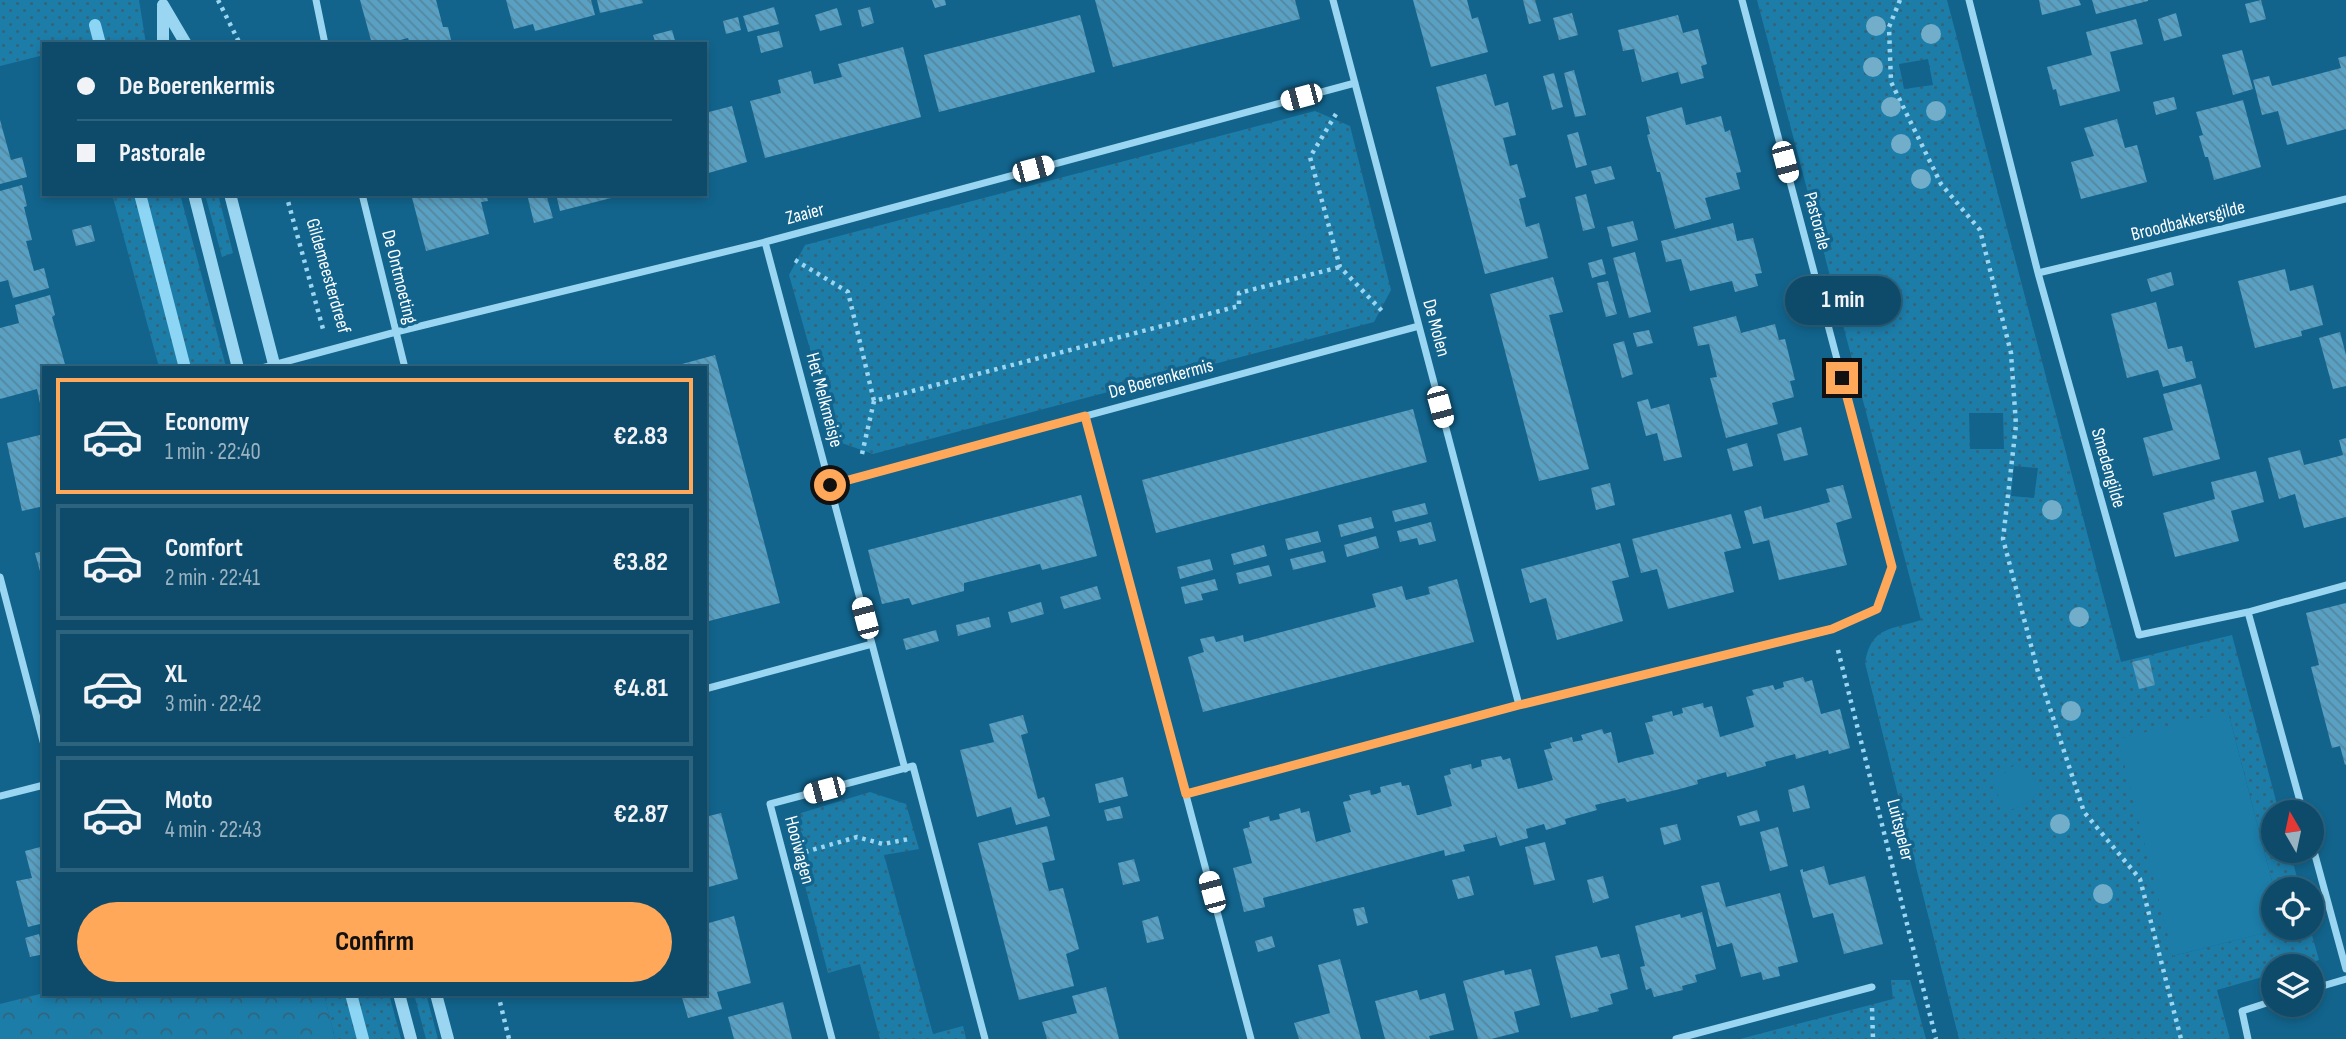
<!DOCTYPE html>
<html lang="en">
<head>
<meta charset="utf-8">
<style>
  :root { --surface:#0e4b6a; --page:#1c5572; --text:#f1f3f6; --muted:#9bb3c1; --line:#2e637e; --accent:#ffa85a }
  body { margin:0; font-family:"Sofia Sans Condensed",sans-serif; background:var(--page); color:var(--text); height:100vh; display:flex; flex-direction:column; font-size:26px; white-space:nowrap }
  * { box-sizing:border-box; margin:0 }
  p { font-size:23px; color:var(--muted) }
  .icon { flex:none; width:38px; height:38px; fill:none; stroke:currentColor; stroke-width:2; stroke-linecap:round; stroke-linejoin:round }
  .map { position:relative; flex:1; overflow:hidden }
  .drawer { position:absolute; left:42px; top:366px; width:665px; height:630px; display:flex; flex-direction:column; background:var(--surface); border-radius:0px; box-shadow:0 4px 10px #0003,0 0 0 2px var(--line) }
  .drawer>* { flex:none }
  .hud { position:absolute; left:42px; top:42px; width:665px; height:154px; border-radius:0px; box-shadow:0 4px 10px #0003,0 0 0 2px var(--line); display:grid; align-content:center; height:154px; padding:0 35px; background:var(--surface) }
  .needle { width:46px; rotate:351deg }
  .tools { position:absolute; left:2261px; top:800px; display:grid; gap:14px }
  .tools a { display:grid; place-items:center; width:63px; height:63px; border-radius:50%; background:var(--surface); box-shadow:0 4px 10px #0003,0 0 0 2px var(--line); font-size:35px }
  .end { position:absolute; width:32px; height:32px; margin:-16px; border:9px solid #ffa85a; background:#111; box-shadow:0 0 0 4px #111 }
  .from { border-radius:50% }
  .bubble { position:absolute; height:49px; border-radius:24px; background:var(--surface); box-shadow:0 4px 10px #0003,0 0 0 2px var(--line); font-size:23px; font-weight:700; line-height:49px; text-align:center }
  .car { position:absolute; width:21px; height:42px; margin:-21px -10px; border-radius:9px; box-shadow:0 0 5px 2px #0007; background:linear-gradient(#fff 24%,#345 0 40%,#fff 0 76%,#345 0 86%,#fff 0) }
  .hud b { display:flex; align-items:center; gap:24px; height:66px; font-size:26px }
  .hud b+b { border-top:2px solid var(--line) }
  .hud i { width:18px; height:18px; background:var(--text) }
  ul { padding:12px 0 0; list-style:none }
  li { display:flex; align-items:center; gap:21px; height:116px; margin:0 14px 10px; padding:0 21px; border:4px solid var(--line); border-radius:0px }
  li div { flex:1 }
  li b { display:block; font-size:26px }
  li em { font-style:normal; font-weight:700 }
  li.current { border-color:var(--accent) }
  li>.icon { width:63px; height:63px; stroke-width:1.5 }
  .button { display:flex; gap:14px; margin-top:auto; padding:14px 35px }
  .button a { flex:1; height:80px; border-radius:42px; background:var(--accent); color:#111; font-size:28px; font-weight:700; line-height:80px; text-align:center }
  .map>svg:first-child { display:block }
  .grass { fill:url(#grass-dots); fill-rule:evenodd }
  .forest { fill:url(#forest-crowns) }
  .garden { fill:#1c7da9 }
  .lines { fill:none; stroke-linecap:round; stroke-linejoin:round }
  .stream { stroke:#8cd5f5; stroke-width:12 }
  .building { fill:url(#building-back-hatch) }
  .path { stroke:#9ad6f1; stroke-width:4.5; stroke-dasharray:3.5 5; stroke-linecap:butt }
  .minor { stroke:#9ad6f1; stroke-width:7 }
  .tertiary { stroke:#9ad6f1; stroke-width:12 }
  .tree { fill:#72aeca }
  .route { stroke:#ffa85a; stroke-width:9 }
  .labels { text-anchor:middle; dominant-baseline:central; stroke-width:7; stroke-linejoin:round; paint-order:stroke }
  .street-label { font-size:19px; fill:#fff; stroke:#12648d }
</style>
</head>
<body>
<div class="map">
<svg width="2346" height="1039" viewBox="0 0 2346 1039">
  <defs>
    <pattern id="grass-dots" width="8" height="8" patternUnits="userSpaceOnUse" patternTransform="scale(1.75)"><rect width="8" height="8" fill="#1c7da9"/><path d="M2 2h.1M6 6h.1" fill="none" stroke="#34647a" stroke-width="1.8" stroke-linecap="round"/></pattern>
    <pattern id="forest-crowns" width="20" height="18" patternUnits="userSpaceOnUse" patternTransform="scale(1.75)"><rect width="20" height="18" fill="#1c7da9"/><path d="M2 6a3 3 0 1 1 6 0M12 15a3 3 0 1 1 6 0" fill="none" stroke="#34647a"/></pattern>
    <pattern id="building-back-hatch" width="6" height="6" patternUnits="userSpaceOnUse" patternTransform="scale(1.75)"><rect width="6" height="6" fill="#59a0c2"/><path d="M-1 5l2 2M0 0l6 6M5-1l2 2" fill="none" stroke="#55879f"/></pattern>
  </defs>
  <rect width="100%" height="100%" fill="#12648d"/>
  <path class="grass" d="M0 0H139L146 44H44V55L0 66Z
    M1757 0H1947L2121 662 2232 635 2279 812H2273V850L2290 851 2300 889H2274L2228 711 2173 956 2283 928H2310L2319 960 2300 966H2273V974L2217 990 2230 1039H1959L1865 663C1871 626 1891 630 1921 620ZM1928 59 1933 85 1904 89 1899 64ZM1969 413H2003L2004 449H1970ZM2014 466 2038 468 2034 498 2011 496Z
    M1315 111 1350 126 1391 290 1374 322 873 454 836 441 789 275 805 245Z
    M112 194H180L226 367H159Z
    M205 194H218L233 253 222 257Z
    M870 792 906 804 919 849 884 855 933 1034 963 1026 966 1039H880L860 964 828 973 793 840 801 813Z
    M1891 980H1910L1926 1039H1740L1893 999Z
    M324 994H389L401 1039H335Z
    M414 994H426L438 1039H426Z"/>
  <path class="forest" d="M44 993 324 994 335 1039H0V1004Z"/>
  <path class="garden" d="M2228 711 2274 889 2273 928H2284L2173 956 2118 739Z
    M2017 763 2037 782 2032 800 2011 810 1999 798 1993 782Z"/>
  <g class="lines">
    <path class="stream" d="M95 25 100 44
      M140 194 185 368
      M351 994 363 1039"/>
  </g>
  <path class="building" d="M360 0H436L443 27H448L452 44H410L408 38 385 44H372Z
    M506 0H591L595 15 535 31 533 24 514 29Z
    M597 0H642L643 3 600 13Z
    M932 0H945L946 5 935 8Z
    M1095 0H1295L1300 19 1113 67Z
    M1413 0H1467L1472 19 1478 17 1488 52 1431 67Z
    M1523 0H1535L1541 21 1529 24Z
    M2039 0H2079L2081 5 2042 15Z
    M2092 0H2148V1L2096 14Z
    M2261 0 2266 19 2250 23 2245 4Z
    M774 7 779 24 748 32 743 16Z
    M870 7 874 23 862 27 858 10Z
    M837 8 842 25 820 31 815 15Z
    M1572 13 1578 35 1559 40 1553 18Z
    M2176 13 2182 36 2164 41 2158 19Z
    M1080 15 1095 72 939 112 924 55Z
    M1678 15 1683 33 1698 29 1707 64 1701 66 1704 78 1681 84 1678 72 1642 82 1634 49 1623 51 1618 30Z
    M738 17 741 30 726 34 723 21Z
    M2136 19 2143 44 2110 52 2120 91 2060 106 2056 89 2053 90 2047 67 2092 55 2086 32Z
    M672 30 676 44H656L653 35Z
    M779 31 783 47 761 53 757 36Z
    M903 47 921 117 765 158 750 101 781 93 778 80 811 71 814 84 842 77 838 64Z
    M2242 50 2253 89 2233 95 2222 55Z
    M2346 56V129L2287 145 2278 111 2262 115 2253 80 2269 76 2272 86 2307 77 2341 68 2338 58Z
    M1574 70 1586 115 1575 117 1564 73Z
    M1554 73 1563 107 1552 110 1543 76Z
    M1486 74 1495 106 1508 102 1516 135 1503 138 1510 166 1517 164 1526 197 1519 199 1526 227 1539 223 1548 258 1485 274 1436 87Z
    M2174 97 2177 109 2156 115 2153 102Z
    M2243 100 2261 167 2214 180 2208 157H2205L2199 136 2203 135 2196 112Z
    M732 106 747 162 705 174V113Z
    M1682 107 1686 125 1721 116 1725 132 1730 130 1741 172 1736 173 1740 189 1705 198 1711 219 1675 229 1660 172H1657L1647 135 1650 134 1646 117Z
    M2117 119 2125 148 2137 145 2147 182 2081 199 2071 162 2094 156 2084 128Z
    M0 120 11 160 22 157 27 177 0 184Z
    M1578 132 1587 165 1576 168 1567 135Z
    M1611 166 1615 179 1595 184 1591 171Z
    M22 185 27 206 24 207 32 240 26 241 34 271 44 268 49 288 13 298 8 280 0 282V191Z
    M411 194H486L488 201 481 202 489 234 426 251Z
    M527 194H546L553 218 534 223Z
    M556 194H622L623 195 560 211Z
    M1586 194 1595 228 1583 231 1575 197Z
    M1633 221 1638 240 1612 247 1607 227Z
    M1733 223 1737 241 1753 238 1762 273 1755 274 1758 286 1735 292 1732 281 1690 291 1681 259 1666 262 1661 241Z
    M91 225 95 241 76 246 72 230Z
    M1635 252 1651 312 1629 318 1613 258Z
    M1602 259 1606 274 1592 278 1588 263Z
    M2285 269 2290 291 2313 285 2323 325 2301 331 2302 336 2255 348 2238 281Z
    M2171 272 2174 285 2151 292 2147 279Z
    M1553 277 1563 312 1549 315 1589 469 1539 481 1490 294Z
    M1608 281 1617 314 1606 317 1597 283Z
    M50 295 55 315 52 317 66 368H44V407L41 408 37 389 0 399V328L19 323 15 305Z
    M2156 302 2168 349 2182 346 2186 362 2192 361 2196 378 2163 387 2158 370 2127 378 2111 314Z
    M1736 316 1741 333 1775 324 1779 340 1785 339 1795 380 1790 381 1794 397 1772 403 1778 424 1726 438 1710 378 1717 377 1709 344 1698 346 1693 327Z
    M1649 330 1653 343 1637 347 1633 333Z
    M2340 332 2346 355V386L2333 389 2319 338Z
    M1624 341 1633 374 1622 378 1613 344Z
    M715 355 780 603 709 621 705 605V368L671 367Z
    M2201 384 2220 459 2153 476 2143 438 2173 430 2163 394Z
    M1648 399 1651 409 1669 404 1682 457 1664 461 1657 433 1646 436 1637 402Z
    M1413 409 1427 462 1156 533 1142 480Z
    M1801 427 1808 455 1784 461 1777 434Z
    M44 434V506L22 511 7 443Z
    M2346 438V517L2304 528 2295 494 2279 499 2268 458 2300 450 2304 465 2324 460 2343 455 2339 440Z
    M1747 443 1753 466 1733 471 1727 449Z
    M2256 471 2264 502 2231 511 2239 541 2175 557 2163 513 2215 499 2211 482Z
    M1610 483 1615 505 1596 510 1591 488Z
    M1843 485 1852 518 1836 523 1847 565 1779 580 1769 540 1753 544 1744 511 1761 506 1764 519 1797 511 1830 502 1826 489Z
    M1081 495 1097 556 1042 570 1040 564 964 583V591L912 605 909 598 882 604 868 550Z
    M1425 503 1428 514 1395 522 1392 511Z
    M1731 514 1741 548 1724 552 1734 592 1668 609 1657 569 1641 573 1632 539Z
    M1371 517 1374 528 1341 537 1338 525Z
    M1431 522 1436 541 1419 545 1417 538 1400 542 1397 531Z
    M1318 531 1321 542 1288 550 1285 539Z
    M1376 536 1379 548 1347 557 1344 545Z
    M1620 543 1629 577 1612 581 1623 621 1557 640 1546 598 1530 603 1521 569Z
    M1264 545 1267 556 1234 565 1231 554Z
    M44 551V582H43L35 553Z
    M1323 551 1326 562 1293 570 1290 559Z
    M1210 559 1213 570 1180 579 1177 567Z
    M1269 565 1272 576 1239 584 1236 573Z
    M1215 579 1218 590 1201 594 1203 600 1185 604 1181 587Z
    M1457 579 1474 642 1203 712 1188 657 1204 652 1200 639 1214 636 1216 642 1243 635 1244 642 1376 607 1372 594 1402 586 1406 600 1430 594 1428 587Z
    M1097 586 1101 599 1064 609 1060 597Z
    M1041 602 1044 614 1011 623 1008 612Z
    M2346 603V764L2345 765 2340 746 2332 748 2311 667 2319 665 2306 613Z
    M989 617 991 627 958 636 956 625Z
    M936 630 939 641 906 650 903 639Z
    M2149 658 2155 685 2139 689 2132 662Z
    M1803 677 1805 682 1812 680 1821 714 1840 709 1850 748 1829 754 1828 750 1796 759 1795 754 1765 762 1766 766 1727 777 1726 772 1697 780 1698 784 1680 789 1627 802 1625 798 1595 805 1597 810 1565 819 1566 824 1546 830 1544 824 1526 829 1528 838 1500 846 1494 829 1496 837 1463 845 1465 851 1445 856 1444 850 1263 898 1265 907 1244 912 1233 868 1252 863 1243 829 1250 827 1249 822 1269 816 1270 821 1280 819 1279 814 1300 808 1301 813 1309 811 1316 842 1351 832 1343 802 1351 800 1349 795 1370 790 1371 795 1376 794 1381 792 1380 787 1401 782 1402 786 1409 785 1417 815H1419L1452 806 1444 776 1451 774 1450 769 1471 764 1472 769 1482 766 1481 760 1501 756 1503 760 1510 758 1518 789 1535 785 1553 780 1544 750 1552 748 1550 743 1572 737 1573 742 1583 740 1581 735 1602 729 1604 734 1611 732 1618 763 1636 758 1654 754 1645 723 1653 721 1652 716 1672 711 1673 716 1683 713 1682 708 1703 703 1704 708 1712 706 1720 737 1754 727 1746 697 1754 695 1752 690 1773 685 1775 690 1784 687 1783 682Z
    M1023 715 1028 733 1021 735 1038 799 1044 797 1050 816 1016 825 1011 807 977 817 960 750 994 742 989 724Z
    M1123 777 1128 796 1099 803 1095 784Z
    M1804 785 1810 808 1793 812 1788 790Z
    M1120 806 1123 818 1107 821 1104 810Z
    M1757 810 1760 821 1740 826 1737 816Z
    M721 813 738 879 705 888V817Z
    M1677 824 1681 840 1664 845 1660 828Z
    M1047 826 1055 860 1042 863 1049 891 1063 888 1079 949 1066 954 1074 986 1019 1000 978 843Z
    M1778 827 1788 866 1770 871 1760 832Z
    M1545 842 1555 880 1534 885 1525 847Z
    M44 846V923L28 927 16 881 32 878 25 851Z
    M1134 859 1140 881 1123 885 1118 863Z
    M1824 866 1829 885 1865 876 1883 944 1844 954 1833 913 1813 918 1800 870 1803 869V872Z
    M1469 876 1474 895 1458 899 1452 880Z
    M1603 876 1609 898 1593 903 1587 880Z
    M1719 882 1726 907 1780 893 1798 962 1778 967 1780 976 1763 980 1761 972 1741 977 1732 943 1717 947 1701 886Z
    M1364 907 1368 923 1357 926 1353 909Z
    M1702 912 1716 969 1695 975 1697 982 1682 986 1683 990 1654 997 1651 988 1646 990 1640 967 1645 966 1635 926 1680 914 1681 918Z
    M734 916 751 983 717 992 722 1009 688 1018 681 994H705V924Z
    M1158 916 1164 939 1147 943 1142 921Z
    M39 934 44 954 30 957 25 938Z
    M1272 936 1275 947 1258 952 1255 941Z
    M1597 946 1601 958 1619 954 1628 989 1610 994 1613 1004 1598 1008 1599 1011 1571 1018 1555 956Z
    M1340 959 1361 1039H1299L1294 1023 1330 1013 1318 965Z
    M1531 969 1540 1005 1514 1012 1519 1032 1491 1039H1478L1463 981 1504 970 1505 975Z
    M1106 987 1119 1039H1047L1042 1022 1077 1013 1072 996Z
    M1417 990 1420 1000 1445 993 1454 1030 1429 1036 1430 1039H1385L1375 1001Z
    M783 1002 792 1039H734L728 1017Z"/>
  <g class="lines">
    <path class="path" d="M218 0 240 44
      M1900 0 1889 27 1891 82 1941 184 1980 230 2011 353 2016 425 2003 539 2038 672 2084 812 2140 879 2181 1039
      M1336 114 1310 157 1340 267 1382 311
      M286 194 323 329
      M795 260 848 292 874 401
      M862 454 874 401 1239 306V293L1340 267
      M1838 650 1936 1039
      M805 852 857 837 883 844 909 839
      M498 994 509 1039
      M1872 1008 1873 1039"/>
    <path class="minor" d="M316 0 325 44
      M1333 0 1519 705
      M1969 0 2038 273 2139 635 2248 612 2303 812
      M362 194 405 368
      M2038 273 2346 199
      M262 368 396 332 765 242 1355 83
      M1085 416 1251 1039
      M830 485 1419 326
      M0 577 44 745
      M2248 612 2346 585
      M872 644 905 769
      M705 689 872 644 765 242
      M1186 794 1519 705 1833 629 1877 609 1892 567 1742 0
      M0 796 44 785
      M2312 844 2346 969
      M2312 989 2346 979
      M832 1039 770 804 913 766 985 1039
      M1676 1039 1872 987
      M2248 1039 2242 1011 2273 1001"/>
    <path class="tertiary" d="M163 5 186 44
      M163 44V7
      M194 194 238 368
      M230 194 275 368
      M399 994 411 1039
      M436 994 448 1039"/>
  </g>
  <g class="tree">
    <circle cx="1876" cy="26" r="10"/>
    <circle cx="1931" cy="34" r="10"/>
    <circle cx="1873" cy="67" r="10"/>
    <circle cx="1891" cy="107" r="10"/>
    <circle cx="1936" cy="111" r="10"/>
    <circle cx="1901" cy="144" r="10"/>
    <circle cx="1921" cy="179" r="10"/>
    <circle cx="2052" cy="510" r="10"/>
    <circle cx="2079" cy="617" r="10"/>
    <circle cx="2071" cy="711" r="10"/>
    <circle cx="2060" cy="824" r="10"/>
    <circle cx="2103" cy="894" r="10"/>
  </g>
  <g class="lines">
    <path class="route" d="M830 485 1085 416 1186 794 1519 705 1832 629 1877 609 1892 567 1842 378"/>
  </g>
  <g class="labels">
    <g class="street-label">
      <text transform="translate(805 214) rotate(-15)">Zaaier</text>
      <text transform="translate(1817 221) rotate(75)">Pastorale</text>
      <text transform="translate(2188 221) rotate(-14)">Broodbakkersgilde</text>
      <text transform="translate(328 276) rotate(74)">Gildemeesterdreef</text>
      <text transform="translate(399 277) rotate(76)">De Ontmoeting</text>
      <text transform="translate(1436 328) rotate(75)">De Molen</text>
      <text transform="translate(1161 379) rotate(-15)">De Boerenkermis</text>
      <text transform="translate(824 400) rotate(75)">Het Melkmeisje</text>
      <text transform="translate(2108 468) rotate(74)">Smedengilde</text>
      <text transform="translate(1900 830) rotate(76)">Luitspeler</text>
      <text transform="translate(799 850) rotate(75)">Hooiwagen</text>
    </g>
  </g>
</svg>
<div class="tools">
<a><svg class="needle" viewBox="-14 -14 28 28"><path d="M0-13l5 13h-10z" fill="#e53935"/><path d="M0 13l5-13h-10z" fill="#9bb3c1"/></svg></a>
<a><svg class="icon" aria-label="locate" viewBox="0 0 24 24"><circle cx="12" cy="12" r="6"/><path d="M12 2v4M12 18v4M2 12h4M18 12h4"/></svg></a>
<a><svg class="icon" aria-label="layers" viewBox="0 0 24 24"><path d="M12 4l9 5-9 5-9-5zM3 14l9 5 9-5"/></svg></a>
</div>
<i class="end from" style="left:830px;top:485px"></i>
<i class="end" style="left:1842px;top:378px"></i>
<div class="bubble" style="left:1785px;top:276px;width:116px">1 min</div>
<i class="car" style="left:1301px;top:97px;rotate:255deg"></i>
<i class="car" style="left:1785px;top:162px;rotate:165deg"></i>
<i class="car" style="left:1033px;top:169px;rotate:75deg"></i>
<i class="car" style="left:1440px;top:407px;rotate:165deg"></i>
<i class="car" style="left:865px;top:618px;rotate:345deg"></i>
<i class="car" style="left:824px;top:790px;rotate:255deg"></i>
<i class="car" style="left:1212px;top:892px;rotate:345deg"></i>
<div class="hud">
<b><i class="from"></i>De Boerenkermis</b>
<b><i></i>Pastorale</b>
</div>
<section class="drawer">
<ul>
<li class="current"><svg class="icon" aria-label="car" viewBox="0 0 24 24"><path d="M5 17H2v-5l4-1 3-4h7l3 4 3 1v5h-3M9 17h6M6 11h13"/><circle cx="7" cy="17" r="2"/><circle cx="17" cy="17" r="2"/></svg><div><b>Economy</b><p>1 min · 22:40</p></div><em>€2.83</em></li>
<li><svg class="icon" aria-label="car" viewBox="0 0 24 24"><path d="M5 17H2v-5l4-1 3-4h7l3 4 3 1v5h-3M9 17h6M6 11h13"/><circle cx="7" cy="17" r="2"/><circle cx="17" cy="17" r="2"/></svg><div><b>Comfort</b><p>2 min · 22:41</p></div><em>€3.82</em></li>
<li><svg class="icon" aria-label="car" viewBox="0 0 24 24"><path d="M5 17H2v-5l4-1 3-4h7l3 4 3 1v5h-3M9 17h6M6 11h13"/><circle cx="7" cy="17" r="2"/><circle cx="17" cy="17" r="2"/></svg><div><b>XL</b><p>3 min · 22:42</p></div><em>€4.81</em></li>
<li><svg class="icon" aria-label="car" viewBox="0 0 24 24"><path d="M5 17H2v-5l4-1 3-4h7l3 4 3 1v5h-3M9 17h6M6 11h13"/><circle cx="7" cy="17" r="2"/><circle cx="17" cy="17" r="2"/></svg><div><b>Moto</b><p>4 min · 22:43</p></div><em>€2.87</em></li>
</ul>
<div class="button"><a>Confirm</a></div>
</section>
</div>
</body>
</html>
